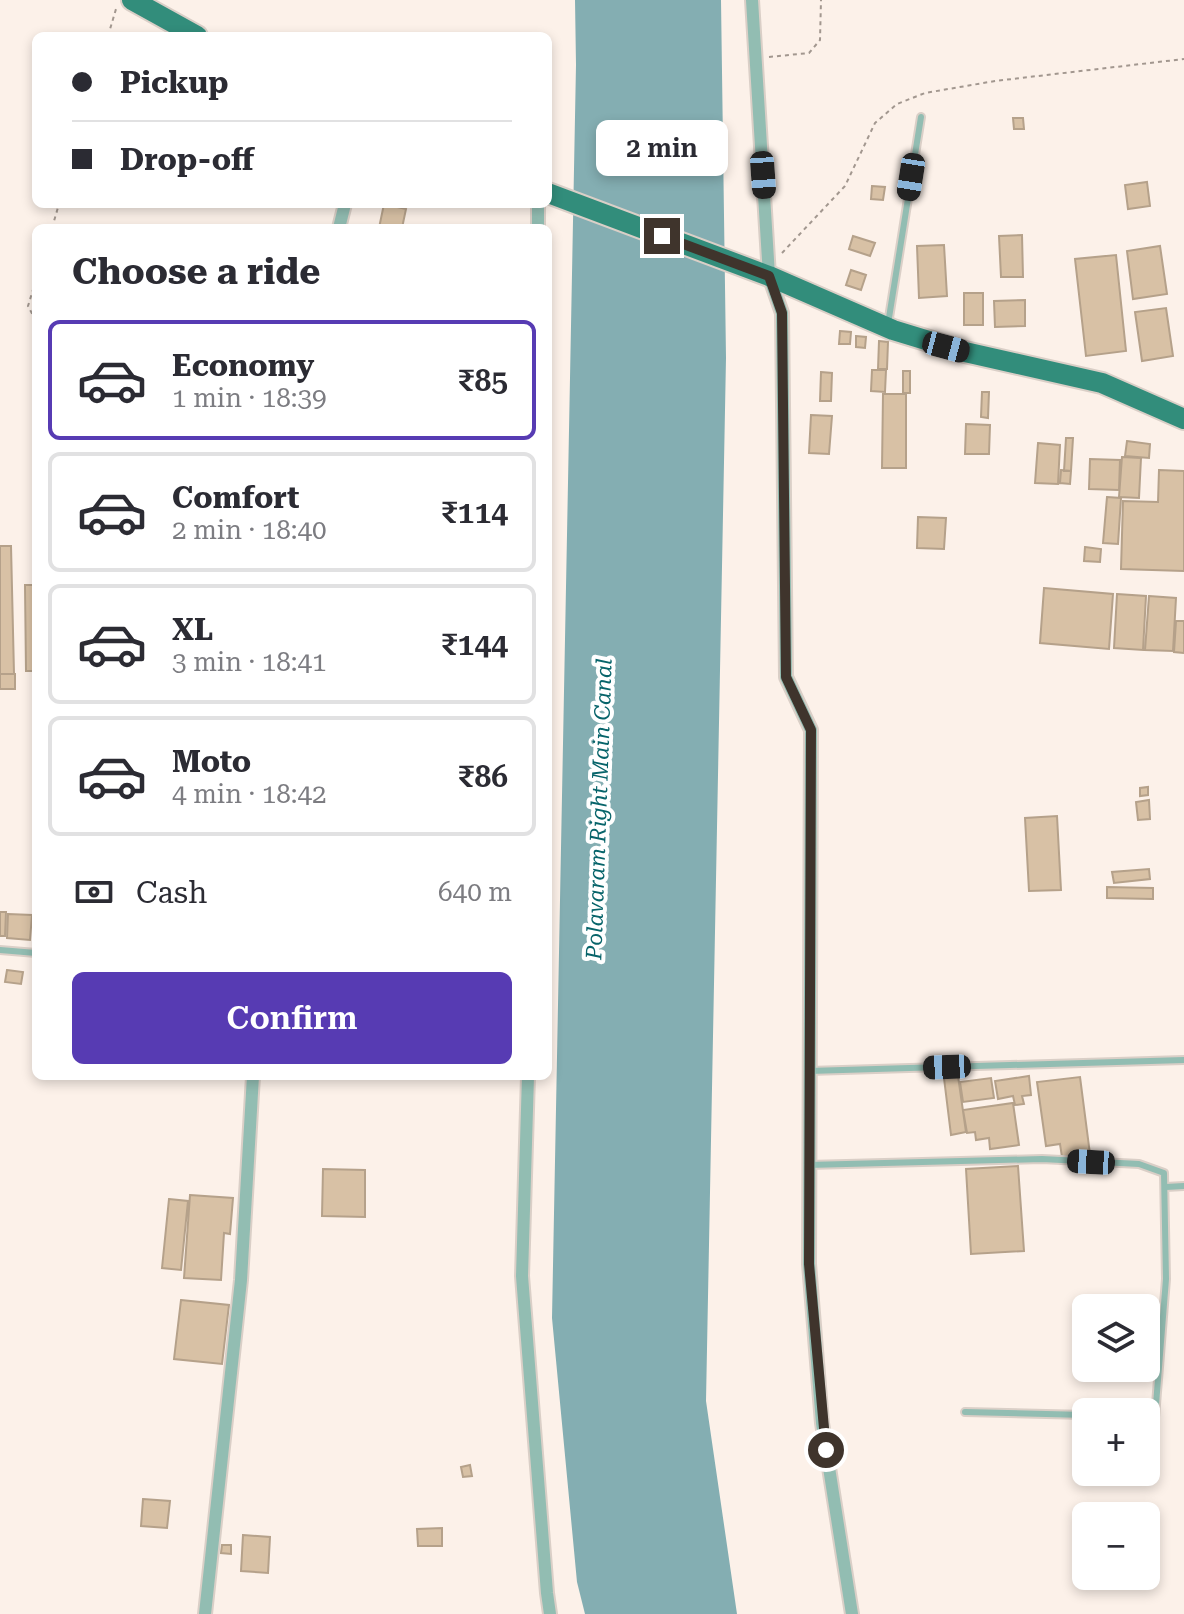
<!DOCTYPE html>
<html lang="en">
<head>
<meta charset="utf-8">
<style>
  :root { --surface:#fff; --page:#f2f2f3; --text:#2b2b33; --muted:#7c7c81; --line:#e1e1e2; --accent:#573bb3 }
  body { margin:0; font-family:"Roboto Serif",serif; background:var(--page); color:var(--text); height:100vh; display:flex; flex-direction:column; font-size:30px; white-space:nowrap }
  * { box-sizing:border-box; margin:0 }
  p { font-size:26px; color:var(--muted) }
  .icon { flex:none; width:44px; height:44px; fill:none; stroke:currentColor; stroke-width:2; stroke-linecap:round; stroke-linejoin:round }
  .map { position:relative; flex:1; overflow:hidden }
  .sheet { position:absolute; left:32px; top:224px; width:520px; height:856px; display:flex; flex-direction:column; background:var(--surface); border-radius:12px; box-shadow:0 4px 12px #0003 }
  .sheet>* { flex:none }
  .hud { position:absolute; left:32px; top:32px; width:520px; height:176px; border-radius:12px; box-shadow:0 4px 12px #0003; display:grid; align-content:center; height:176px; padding:0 40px; background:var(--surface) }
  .buttons { position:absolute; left:1072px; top:1294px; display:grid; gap:16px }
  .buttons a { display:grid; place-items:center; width:88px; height:88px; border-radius:12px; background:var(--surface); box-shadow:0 4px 12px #0003; font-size:40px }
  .end { position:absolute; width:36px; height:36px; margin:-18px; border:10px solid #3f342c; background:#fff; box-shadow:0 0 0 4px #fff }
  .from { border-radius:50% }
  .bubble { position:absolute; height:56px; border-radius:12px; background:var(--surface); box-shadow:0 4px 12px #0003; font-size:26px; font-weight:600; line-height:56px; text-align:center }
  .car { position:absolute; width:24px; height:48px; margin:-24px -12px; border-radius:10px; box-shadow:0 0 6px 2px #0007; background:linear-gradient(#222 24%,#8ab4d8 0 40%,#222 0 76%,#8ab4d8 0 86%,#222 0) }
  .hud b { display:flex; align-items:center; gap:28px; height:76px; font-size:30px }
  .hud b+b { border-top:2px solid var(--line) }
  .hud i { width:20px; height:20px; background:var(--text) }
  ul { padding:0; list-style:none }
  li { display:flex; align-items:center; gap:24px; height:120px; margin:0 16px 12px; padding:0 24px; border:4px solid var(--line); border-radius:12px }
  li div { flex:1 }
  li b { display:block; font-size:30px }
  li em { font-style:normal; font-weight:600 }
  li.active { border-color:var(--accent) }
  li>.icon { width:72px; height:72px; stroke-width:1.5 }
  h2 { padding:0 40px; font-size:36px; line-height:96px }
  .pay { display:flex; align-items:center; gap:20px; height:88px; padding:0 40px; font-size:30px }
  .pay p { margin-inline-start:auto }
  .action { display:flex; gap:16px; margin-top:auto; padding:16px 40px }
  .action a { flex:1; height:92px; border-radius:12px; background:var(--accent); color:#fff; font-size:32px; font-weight:600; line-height:92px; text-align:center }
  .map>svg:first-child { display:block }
  .water { fill:#84aeb2 }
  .building { fill:#d8c1a5; stroke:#b5a18a; stroke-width:2 }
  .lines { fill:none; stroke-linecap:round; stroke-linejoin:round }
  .lane-casing { stroke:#dacfc7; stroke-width:10 }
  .street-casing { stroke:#dacfc7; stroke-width:16 }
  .primary-casing { stroke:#dacfc7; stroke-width:24 }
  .path { stroke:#a2978f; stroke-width:2; stroke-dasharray:4 4; stroke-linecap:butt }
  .lane { stroke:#92bdb2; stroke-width:6 }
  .street { stroke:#92bdb2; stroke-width:12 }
  .primary { stroke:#328d7b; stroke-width:20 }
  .route { stroke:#3f342c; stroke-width:10 }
  .labels { text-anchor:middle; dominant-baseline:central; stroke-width:8; stroke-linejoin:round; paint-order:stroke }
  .water-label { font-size:22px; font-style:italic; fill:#07646a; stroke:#fff }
</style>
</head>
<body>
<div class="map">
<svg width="1184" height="1614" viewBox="0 0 1184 1614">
  <rect width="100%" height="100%" fill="#fcf1e9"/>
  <path class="water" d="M575 0H721L726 358 706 1401 737 1614H585L577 1582 552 1318 576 65Z"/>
  <path class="building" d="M1013 118H1023L1024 129H1014Z
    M1147 182 1150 206 1128 209 1125 185Z
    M872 186 885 187 883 200 871 199Z
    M384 204 406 209 402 228H379Z
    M1022 235 1023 277H1001L999 236Z
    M853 236 875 243 870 256 849 249Z
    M944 245 947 296 919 298 917 246Z
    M1160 246 1167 294 1133 299 1127 251Z
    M1116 255 1126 351 1086 356 1075 259Z
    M851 270 866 275 861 290 846 285Z
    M964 293H983V325H964Z
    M1025 300V326L995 327 994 301Z
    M1166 308 1173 356 1142 361 1135 312Z
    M840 331 851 332 850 344H839Z
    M856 336 866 337 865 348 856 347Z
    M879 341 888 342 887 369H878Z
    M872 370H886L885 392 871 391Z
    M903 371H910V393H903Z
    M821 372 832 373 831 401H820Z
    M982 392H989L988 418 981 417Z
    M883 394H906V468H882Z
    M811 415 832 416 829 454 809 453Z
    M966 424 990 425 989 454H965Z
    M1066 438H1073L1071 471H1064Z
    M1127 441 1150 444 1149 458 1125 456Z
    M1038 443 1060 445 1058 484 1035 483Z
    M1122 457 1141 458 1139 498 1119 497Z
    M1090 459 1120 460 1119 490 1089 489Z
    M1061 470 1071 471 1070 484 1060 483Z
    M1159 470 1184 471V571L1121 569 1123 501 1158 502Z
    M1107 497 1121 498 1118 544 1103 543Z
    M918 517 946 518 944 549 917 548Z
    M0 546H11L14 674H0Z
    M1085 547 1101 549 1100 562 1084 561Z
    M25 585H36V671H26Z
    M1044 588 1113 594 1109 649 1040 643Z
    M1117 594 1146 596 1143 650 1114 648Z
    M1149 596 1176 598 1173 651 1145 650Z
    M1176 621H1184V653L1174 652Z
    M0 674H15V689H0Z
    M1148 787V795L1140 796V788Z
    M1149 800 1150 819 1138 820 1136 802Z
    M1057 816 1061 890 1029 891 1025 818Z
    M1149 869 1150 879 1114 883 1112 872Z
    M1107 887 1153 888V899L1107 898Z
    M0 912H6L5 936H0Z
    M8 914 32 915 30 940 7 938Z
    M7 970 23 972 21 984 5 982Z
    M958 1076 966 1132 951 1135 944 1078Z
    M1029 1076 1031 1095 1022 1096 1024 1104 1015 1105 1013 1096 998 1099 995 1081Z
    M1080 1077 1090 1154 1062 1157 1060 1144 1046 1146 1037 1082Z
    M991 1078 994 1098 963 1102 960 1082Z
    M1013 1103 1019 1145 990 1149 989 1138 976 1140 975 1132 967 1133 963 1110Z
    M1018 1166 1024 1251 971 1254 966 1169Z
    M323 1169 365 1170V1217L322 1216Z
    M190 1195 233 1198 230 1234 224 1233 221 1280 184 1278Z
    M169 1199 188 1201 181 1270 162 1268Z
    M181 1300 229 1305 222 1364 174 1359Z
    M470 1465 472 1476 463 1477 461 1467Z
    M143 1499 170 1501 167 1528 141 1526Z
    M442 1528V1546H418L417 1529Z
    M243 1535 270 1537 268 1573 241 1571Z
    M222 1545H231V1554L221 1553Z"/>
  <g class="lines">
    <g class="lane-casing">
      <path id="lane" d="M888 324 921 117
        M0 950 36 953
        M809 1071 1184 1060
        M808 1165 1042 1159 1139 1164 1164 1173 1166 1279 1155 1417H1146
        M1166 1187 1184 1186
        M965 1412 1086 1415"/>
    </g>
    <g class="street-casing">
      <path id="street" d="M752 0 769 276 782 313 786 677 811 730 809 1264 822 1423 852 1614
        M339 228 345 204
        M538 228V204
        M528 1076 522 1276 547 1593 550 1614
        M205 1614 241 1280 253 1076"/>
    </g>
    <g class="primary-casing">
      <path id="primary" d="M132 0 197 36
        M548 193 769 276 893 330 965 352 1102 383 1184 419"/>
    </g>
    <path class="path" d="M108 36 116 9
      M769 57 809 53 820 40 821 0
      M52 228 59 204
      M782 253 845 186 875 123 897 104 925 93 995 81 1184 59
      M36 280 28 306 36 321"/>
    <use href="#lane" class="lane"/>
    <use href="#street" class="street"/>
    <use href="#primary" class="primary"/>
  </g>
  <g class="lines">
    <path class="route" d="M662 236 769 276 782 313 786 677 811 730 809 1264 826 1450"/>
  </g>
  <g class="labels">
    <g class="water-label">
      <text transform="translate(599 809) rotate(-88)">Polavaram Right Main Canal</text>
    </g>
  </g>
</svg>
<div class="buttons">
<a><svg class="icon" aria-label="layers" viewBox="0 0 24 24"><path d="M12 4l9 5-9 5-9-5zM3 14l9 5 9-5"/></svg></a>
<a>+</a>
<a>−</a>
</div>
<i class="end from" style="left:826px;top:1450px"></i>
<i class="end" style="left:662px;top:236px"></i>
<div class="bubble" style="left:596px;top:120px;width:132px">2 min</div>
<i class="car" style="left:763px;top:175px;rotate:176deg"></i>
<i class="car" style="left:911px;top:177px;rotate:189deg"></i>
<i class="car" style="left:946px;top:347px;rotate:105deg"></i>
<i class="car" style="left:947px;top:1067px;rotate:268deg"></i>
<i class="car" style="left:1091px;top:1162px;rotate:273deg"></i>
<div class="hud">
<b><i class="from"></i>Pickup</b>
<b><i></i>Drop-off</b>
</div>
<section class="sheet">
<h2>Choose a ride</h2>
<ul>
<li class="active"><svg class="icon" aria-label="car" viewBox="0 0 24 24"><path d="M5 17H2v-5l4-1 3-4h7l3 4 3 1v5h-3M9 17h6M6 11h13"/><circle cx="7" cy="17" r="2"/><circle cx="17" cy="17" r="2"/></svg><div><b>Economy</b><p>1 min · 18:39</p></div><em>₹85</em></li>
<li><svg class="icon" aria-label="car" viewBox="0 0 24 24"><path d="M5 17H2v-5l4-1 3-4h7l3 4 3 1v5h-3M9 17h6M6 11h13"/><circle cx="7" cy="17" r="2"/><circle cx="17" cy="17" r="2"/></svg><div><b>Comfort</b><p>2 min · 18:40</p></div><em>₹114</em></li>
<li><svg class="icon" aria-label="car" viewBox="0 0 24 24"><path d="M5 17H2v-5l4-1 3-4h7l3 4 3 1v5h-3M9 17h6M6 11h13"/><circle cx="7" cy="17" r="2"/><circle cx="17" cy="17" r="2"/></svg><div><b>XL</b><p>3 min · 18:41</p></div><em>₹144</em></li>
<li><svg class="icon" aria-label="car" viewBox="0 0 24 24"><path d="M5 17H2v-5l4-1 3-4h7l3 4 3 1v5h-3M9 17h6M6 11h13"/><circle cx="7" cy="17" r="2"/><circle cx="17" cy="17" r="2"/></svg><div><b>Moto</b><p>4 min · 18:42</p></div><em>₹86</em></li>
</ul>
<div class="pay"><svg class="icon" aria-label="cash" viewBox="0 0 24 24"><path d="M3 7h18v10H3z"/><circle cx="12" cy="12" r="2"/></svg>Cash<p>640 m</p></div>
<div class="action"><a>Confirm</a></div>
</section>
</div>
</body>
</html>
